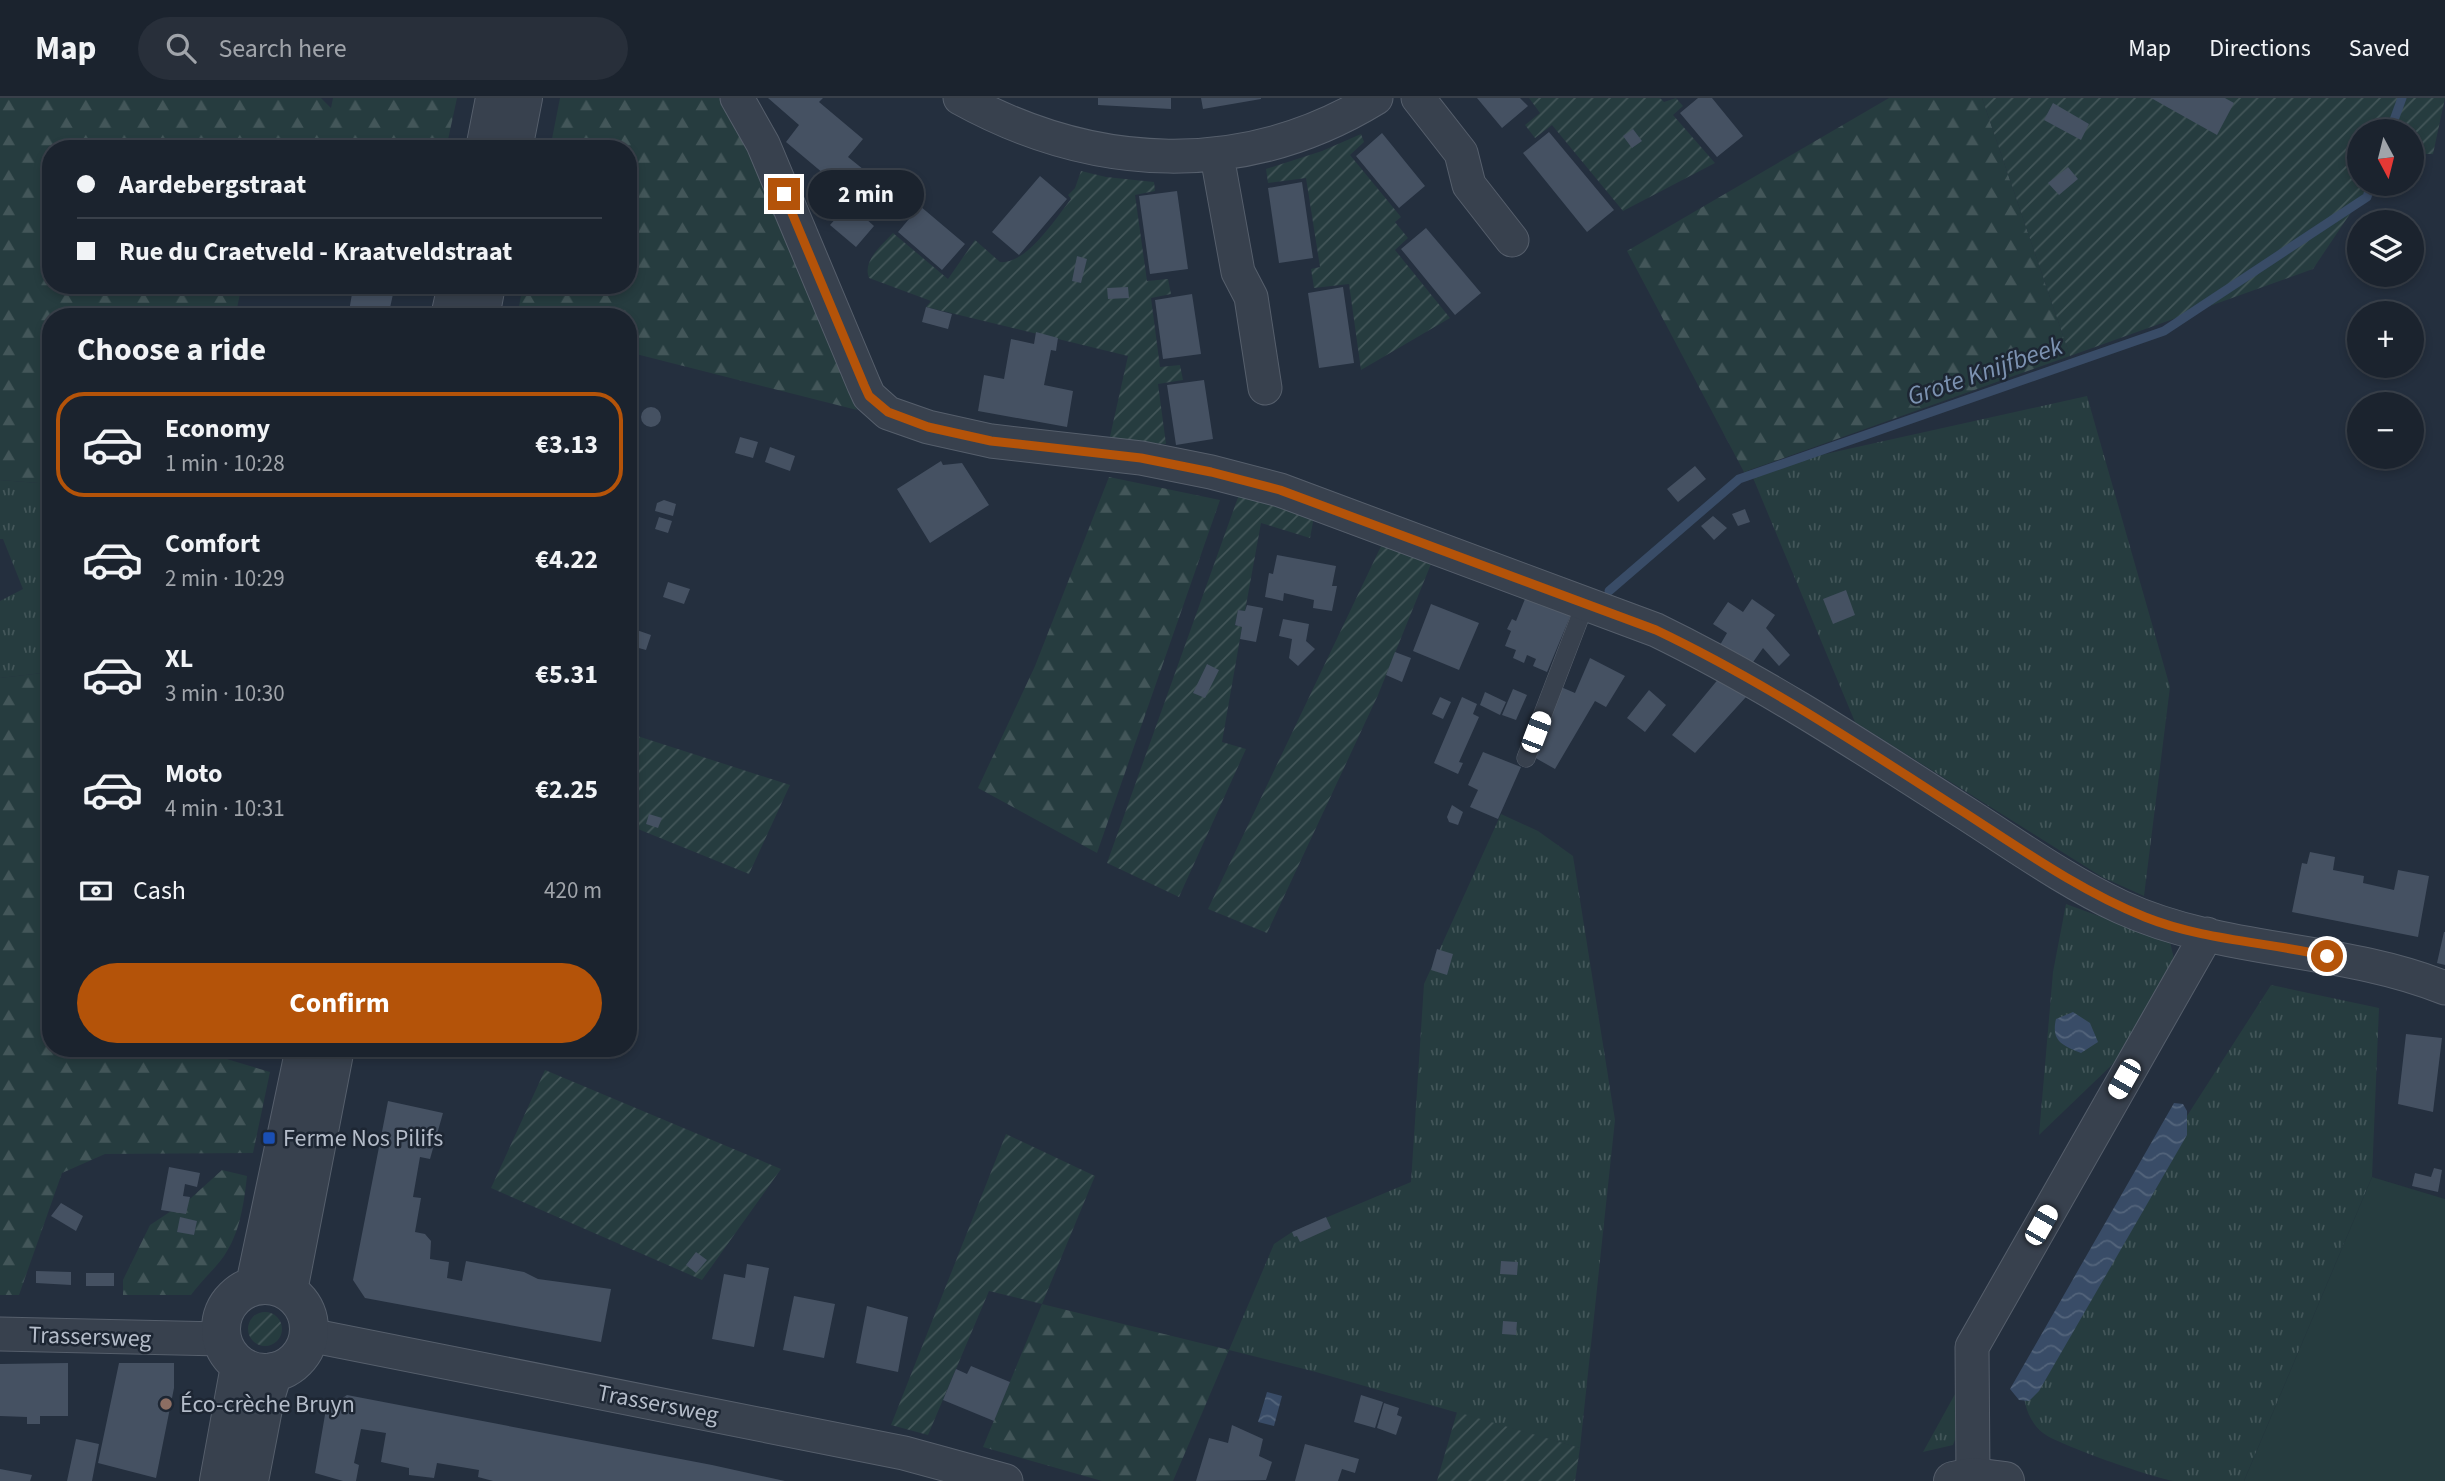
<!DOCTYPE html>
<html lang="en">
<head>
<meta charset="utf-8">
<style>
  :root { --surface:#1b232e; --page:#282f3a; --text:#f1f3f6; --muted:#a0a4aa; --line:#39404a; --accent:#b45309 }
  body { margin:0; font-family:"Source Sans 3",sans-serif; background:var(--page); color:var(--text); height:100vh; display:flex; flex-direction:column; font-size:26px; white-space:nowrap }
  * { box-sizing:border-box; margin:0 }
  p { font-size:23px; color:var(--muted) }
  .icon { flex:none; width:38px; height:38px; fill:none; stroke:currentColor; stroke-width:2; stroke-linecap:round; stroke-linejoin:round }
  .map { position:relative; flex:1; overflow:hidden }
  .side { position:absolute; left:42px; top:210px; width:595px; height:749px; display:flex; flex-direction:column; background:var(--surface); border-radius:28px; box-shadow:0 4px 10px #0003,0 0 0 2px var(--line) }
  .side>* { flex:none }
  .banner { position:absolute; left:42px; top:42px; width:595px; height:154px; border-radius:28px; box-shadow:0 4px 10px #0003,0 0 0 2px var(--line); display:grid; align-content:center; height:154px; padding:0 35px; background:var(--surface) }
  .needle { width:46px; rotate:173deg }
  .tools { position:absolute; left:2347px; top:21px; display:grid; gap:14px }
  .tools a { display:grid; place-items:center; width:77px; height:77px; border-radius:50%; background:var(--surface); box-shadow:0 4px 10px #0003,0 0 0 2px var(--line); font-size:35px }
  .end { position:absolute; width:32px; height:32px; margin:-16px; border:9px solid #b45309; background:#fff; box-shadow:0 0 0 4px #fff }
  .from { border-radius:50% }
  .bubble { position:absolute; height:49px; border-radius:24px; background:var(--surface); box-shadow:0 4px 10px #0003,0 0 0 2px var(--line); font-size:23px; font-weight:700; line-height:49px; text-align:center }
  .car { position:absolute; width:21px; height:42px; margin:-21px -10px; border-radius:9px; box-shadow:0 0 5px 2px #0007; background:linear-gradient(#fff 24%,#345 0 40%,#fff 0 76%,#345 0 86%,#fff 0) }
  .banner b { display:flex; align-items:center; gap:24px; height:66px; font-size:26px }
  .banner b+b { border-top:2px solid var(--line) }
  .banner i { width:18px; height:18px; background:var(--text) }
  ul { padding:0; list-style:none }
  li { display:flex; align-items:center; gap:21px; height:105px; margin:0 14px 10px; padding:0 21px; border:4px solid transparent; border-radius:28px }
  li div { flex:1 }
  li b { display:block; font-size:26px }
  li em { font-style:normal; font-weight:700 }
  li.on { border-color:var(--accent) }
  li>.icon { width:63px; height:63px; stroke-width:1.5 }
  h2 { padding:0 35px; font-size:32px; line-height:84px }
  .pay { display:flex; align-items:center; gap:18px; height:77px; padding:0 35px; font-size:26px }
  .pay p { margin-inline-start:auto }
  .primary-button { display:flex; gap:14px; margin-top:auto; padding:14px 35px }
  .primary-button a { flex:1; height:80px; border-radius:42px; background:var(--accent); color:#fff; font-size:28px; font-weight:700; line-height:80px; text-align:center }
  header { display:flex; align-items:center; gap:42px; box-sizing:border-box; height:98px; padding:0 35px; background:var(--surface); border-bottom:2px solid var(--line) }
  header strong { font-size:33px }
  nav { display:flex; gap:38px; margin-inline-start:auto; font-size:24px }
  .search { width:490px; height:63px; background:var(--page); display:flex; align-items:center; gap:18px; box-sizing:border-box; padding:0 24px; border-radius:38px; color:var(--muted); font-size:26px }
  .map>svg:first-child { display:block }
  .grass { fill:url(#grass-tufts) }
  .forest { fill:url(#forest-firs) }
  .park { fill:#263c3f }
  .garden { fill:url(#garden-furrows) }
  .water { fill:url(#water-waves) }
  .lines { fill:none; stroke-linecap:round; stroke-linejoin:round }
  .stream { stroke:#394c67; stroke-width:9 }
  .building { fill:#455162 }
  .service-casing { stroke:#565f6c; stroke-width:19 }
  .minor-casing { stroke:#565f6c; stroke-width:35 }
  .tertiary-casing { stroke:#565f6c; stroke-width:40 }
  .service { stroke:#38414e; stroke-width:18 }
  .minor { stroke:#38414e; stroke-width:33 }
  .tertiary { stroke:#38414e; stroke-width:38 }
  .route { stroke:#b45309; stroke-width:9 }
  .transit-dot { fill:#1a4fb4; stroke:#1d2633; stroke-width:2.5 }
  .education-dot { fill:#8d6e63; stroke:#1d2633; stroke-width:2.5 }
  .labels { text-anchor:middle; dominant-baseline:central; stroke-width:5; stroke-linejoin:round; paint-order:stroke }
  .poi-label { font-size:24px; fill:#b4bcc9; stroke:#1d2633; text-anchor:start }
  .street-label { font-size:24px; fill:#b4bcc9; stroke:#1d2633 }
  .water-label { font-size:26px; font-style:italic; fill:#7c92b1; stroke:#1d2633 }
</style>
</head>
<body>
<header>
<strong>Map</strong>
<div class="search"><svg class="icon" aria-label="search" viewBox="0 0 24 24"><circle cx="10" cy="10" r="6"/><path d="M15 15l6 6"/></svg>Search here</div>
<nav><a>Map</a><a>Directions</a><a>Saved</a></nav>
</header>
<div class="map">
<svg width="2445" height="1383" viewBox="0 0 2445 1383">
  <defs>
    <pattern id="grass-tufts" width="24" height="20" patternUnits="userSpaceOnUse" patternTransform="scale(1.75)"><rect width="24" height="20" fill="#263c3f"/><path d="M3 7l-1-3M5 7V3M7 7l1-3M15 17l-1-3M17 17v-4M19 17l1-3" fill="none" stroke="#435659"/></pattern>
    <pattern id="forest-firs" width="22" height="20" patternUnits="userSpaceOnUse" patternTransform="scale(1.75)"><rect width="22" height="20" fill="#263c3f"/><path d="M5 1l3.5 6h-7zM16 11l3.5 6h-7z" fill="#435659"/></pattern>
    <pattern id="garden-furrows" width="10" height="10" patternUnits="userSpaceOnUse" patternTransform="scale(1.75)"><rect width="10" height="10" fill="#263c3f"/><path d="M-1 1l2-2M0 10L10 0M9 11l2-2" fill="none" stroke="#435659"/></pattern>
    <pattern id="water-waves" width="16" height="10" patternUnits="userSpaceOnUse" patternTransform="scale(1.75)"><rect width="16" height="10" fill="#394c67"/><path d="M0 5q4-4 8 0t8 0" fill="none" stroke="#53647b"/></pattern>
  </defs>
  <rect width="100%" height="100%" fill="#242f3e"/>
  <path class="grass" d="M2087 298 2170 589 2144 798 2102 779 1855 624 1751 375 1745 378 1744 374Z
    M0 382 51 386V574L0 580V503L23 491 3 441H0Z
    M1501 716 1538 733 1573 758 1615 1022 1580 1350 1316 1274 1229 1252 1274 1146 1292 1134 1411 1084 1424 886Z
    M2066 806 2170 844 2175 865 2116 963 2039 1037 2053 874Z
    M2271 887 2379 910 2372 1079 2244 1383C2221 1383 2196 1383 2174 1383 2156 1381 2056 1346 2043 1335 2024 1320 2021 1293 2024 1272Z
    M1960 1287V1328L1953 1347 1923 1354Z"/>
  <path class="forest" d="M0 0H321L331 10 333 0H457L446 51H51V187H242L235 219H51V386L0 382Z
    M560 0H719L738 26 857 312 628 254V219H517L523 187H628V51H550Z
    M1889 0H1982L2070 258 1744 374 1627 153Z
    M1109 379 1220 402 1097 755 978 690 1035 568Z
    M51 574V950H190L270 974 253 1055 105 1056 62 1075 19 1197H0V580Z
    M222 1072 247 1078C244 1105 240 1135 224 1158 214 1172 201 1183 191 1197H123V1182L150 1127 191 1100Z
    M1042 1206 1229 1252 1173 1383H1102L983 1349Z"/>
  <path class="park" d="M2372 1079 2445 1101V1383H2244Z"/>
  <path class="garden" d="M1529 0H1660L1664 4 1676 0 1683 8 1673 17 1715 65 1623 113 1552 27 1535 40 1525 27 1540 15Z
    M1982 0H2445L2433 56H2412V33H2359V86H2370L2313 171 2070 258Z
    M1361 36 1364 44 1350 57 1401 119 1395 124 1408 140 1395 152 1450 220 1361 272 1349 186 1314 190 1311 171 1320 169 1306 80 1268 85 1266 71 1322 53Z
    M1081 73 1106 79 1154 84 1155 93 1135 97 1147 183 1168 181 1171 196 1151 200 1160 269 1180 267 1183 282 1158 286 1166 346 1109 343 1128 258 926 209 931 203 869 180C862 163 882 147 893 135L948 181 975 142 1000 164C1026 167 1056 120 1071 101L1068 97 1075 90Z
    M1241 391 1314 419 1310 440 1261 425 1245 513 1238 512 1235 527 1242 529 1222 644 1246 651 1179 799 1107 765Z
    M1383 444 1433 461 1378 597 1267 835 1208 811Z
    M628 635 790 687 749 776 628 727Z
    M545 972 781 1071 702 1182 491 1090Z
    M1006 1036 1095 1078 1042 1206 989 1193 928 1337 891 1327Z
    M248 1231a17 17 0 1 1 34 0a17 17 0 1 1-34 0Z
    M1457 1314 1580 1350 1575 1383H1437Z"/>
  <path class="water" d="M2073 914 2090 925 2098 944 2081 955C2062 947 2051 943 2056 921Z
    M2174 1005 2183 1006 2187 1013V1037L2039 1293 2029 1303 2019 1302 2010 1291Z
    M1267 1294 1282 1298 1274 1328 1258 1324Z"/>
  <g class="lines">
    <path class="stream" d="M2390 33 2402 0
      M1609 493 1739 381 2164 233 2367 99 2371 86"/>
  </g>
  <path class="building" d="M768 0H823L819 4 863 41 848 59 889 92 865 120 874 128 856 149 830 127 839 117 816 98 830 81 786 44 799 27Z
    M1098 0H1171V11L1098 7Z
    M1201 0H1261V1L1203 11Z
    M1477 0H1520L1528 8 1502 30Z
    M1698 0H1712L1743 38 1717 59 1680 15Z
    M2151 0H2225L2234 5 2217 37Z
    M2053 5 2089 26 2081 42 2044 22Z
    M1633 31 1642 43 1632 50 1623 38Z
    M1549 34 1614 112 1587 134 1523 55Z
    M1382 35 1425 88 1399 110 1356 58Z
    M2068 69 2078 81 2059 97 2048 85Z
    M1040 78 1067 101 1019 157 992 134Z
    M1302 84 1313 160 1279 165 1268 90Z
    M1177 93 1188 171 1150 176 1139 98Z
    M920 108 965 146 942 172 898 134Z
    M1426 130 1481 195 1455 217 1401 151Z
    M1077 158 1087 161 1081 185 1072 183Z
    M346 187H395L388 219H348L353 190Z
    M1128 189 1129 200 1108 201 1107 190Z
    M1343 189 1354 265 1319 270 1308 195Z
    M1192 196 1201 256 1163 261 1155 202Z
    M926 209 952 216 948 231 922 224Z
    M1036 234 1058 240 1056 253 1051 252 1044 287 1073 293 1067 329 978 313 984 277 1004 281 1011 241 1034 246Z
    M1204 282 1213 341 1176 347 1167 287Z
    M641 319a10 10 0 1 1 20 0a10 10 0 1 1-20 0Z
    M740 339 758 344 753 360 735 355Z
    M770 349 795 358 790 373 765 364Z
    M941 363 943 367 962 365 989 407 930 445 897 391Z
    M1695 368 1706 381 1678 404 1667 391Z
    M664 402 676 406 673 418 655 413 657 405Z
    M1745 411 1750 424 1738 428 1732 416Z
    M1713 418 1727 430 1714 442 1701 428Z
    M659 419 672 423 668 435 655 431Z
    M1277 457 1336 468 1332 488H1337L1332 513 1313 510 1314 502 1284 495 1283 503 1265 499 1269 475 1273 476Z
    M668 484 690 491 684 506 663 499Z
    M1846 492 1855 517 1833 526 1823 501Z
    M1527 496 1572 514 1547 574 1533 568 1536 561 1527 557 1524 565 1513 560 1516 552 1505 548 1511 533 1507 531 1512 521 1516 523Z
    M1752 501 1775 517 1766 530 1790 557 1779 568 1763 550 1751 567 1720 547 1727 535 1713 526 1728 504 1743 514Z
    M1431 506 1479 525 1459 572 1413 553Z
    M1247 507 1263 510 1256 544 1240 541 1242 529 1235 527 1238 512 1245 513Z
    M1283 521 1309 526 1306 543 1315 551 1298 568 1289 560 1292 541 1279 538Z
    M628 529 651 537 646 552 628 547Z
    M1395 554 1411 560 1402 584 1386 577Z
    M1590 560 1625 578 1606 609 1595 603 1555 671 1532 658 1561 589 1575 595Z
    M1207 566 1219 572 1205 600 1193 595Z
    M1720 579 1746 599 1695 655 1672 637Z
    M1513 591 1527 597 1516 622 1502 617Z
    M1649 592 1666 607 1645 634 1627 620Z
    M1485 594 1506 604 1500 617 1480 607Z
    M1440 599 1451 604 1443 621 1432 616Z
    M1462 599 1477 606 1473 616 1479 619 1459 664 1463 665 1458 676 1434 665Z
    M1483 654 1521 669 1498 721 1470 709 1478 692 1468 687Z
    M1452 707 1463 714 1458 727 1449 724 1447 719Z
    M649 716 662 720 658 730 646 726Z
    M2310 754 2335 759 2333 772 2364 778 2363 785 2394 792 2398 772 2429 778 2418 839 2292 814 2302 765 2307 766Z
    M2444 834H2445V867L2437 865Z
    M1437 851 1453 856 1447 877 1431 872Z
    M2406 936 2442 940 2433 1014 2398 1006Z
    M388 1003 443 1015 430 1061 420 1059 413 1099 421 1100 415 1134 425 1136 431 1143 430 1161 449 1164 447 1180 462 1183 466 1163 524 1174 538 1181 611 1191 601 1244 365 1200 353 1182Z
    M169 1069 200 1075 197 1089 185 1086 183 1098 190 1099 186 1116 161 1112Z
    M2434 1070 2442 1072 2438 1094 2412 1088 2415 1075 2431 1079Z
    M61 1105 83 1118 76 1133 51 1118Z
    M180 1119 197 1123 194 1137 177 1134Z
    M1326 1119 1331 1130 1300 1144 1297 1138 1294 1139 1292 1134Z
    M696 1154 707 1162 696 1175 686 1167Z
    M1501 1163 1518 1164 1517 1177 1500 1176Z
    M747 1166 769 1170 754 1249 712 1241 724 1176 745 1180Z
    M36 1173 71 1174V1187L36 1185Z
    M86 1175H114V1188H86Z
    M794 1198 835 1206 824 1260 783 1252Z
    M867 1208 908 1219 898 1274 856 1265Z
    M1503 1223 1517 1224 1516 1237 1502 1236Z
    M68 1265V1318H40V1326H27V1319L0 1318V1266Z
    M119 1265H174V1290L156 1380 98 1365Z
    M971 1268 1010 1284 994 1323 943 1302 956 1271 967 1276Z
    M347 1297 712 1367 785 1383H493L478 1379 479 1372 437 1365 434 1380 409 1377V1370L381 1364 386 1335 361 1331 354 1365 359 1367 356 1383H343L315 1375 326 1311Z
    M1361 1297 1383 1304 1375 1330 1354 1324Z
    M1384 1305 1399 1310 1397 1317 1402 1319 1396 1337 1377 1330Z
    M1232 1327 1263 1341 1259 1358 1272 1364 1266 1382 1196 1383 1209 1340 1228 1345Z
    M76 1341 99 1346 92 1383H67Z
    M1305 1346 1359 1361 1355 1375 1342 1371 1338 1383H1295Z
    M0 1371 32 1377 30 1383H0Z"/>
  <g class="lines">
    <g class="service-casing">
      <path id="service" d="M1526 660 1585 506"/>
    </g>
    <g class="minor-casing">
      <path id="minor" d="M737 0 763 46 864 287 869 298 888 315 928 329 991 343 1141 360 1211 374 1280 392 1656 532C1763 584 1862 649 1962 713 2014 746 2065 783 2121 809 2223 856 2341 848 2445 890
        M960 0C1094 74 1244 81 1376 0
        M1418 0 1461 55 1469 87 1512 142
        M1217 58 1238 174 1251 199 1265 290
        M0 1236 221 1241
        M309 1237 904 1355 1006 1383
        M1973 1379 1972 1249 2207 836"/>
    </g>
    <g class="tertiary-casing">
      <path id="tertiary" d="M485 51 495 0
        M513 51 523 0
        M450 219 457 187
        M480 219 486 187
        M221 1231a44 44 0 1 1 88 0a44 44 0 1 1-88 0Z
        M255 1187 305 950
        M288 1193 335 950
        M219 1383 240 1268
        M249 1383 265 1300 273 1274
        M1953 1383 1973 1379 2005 1383"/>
    </g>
    <use href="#service" class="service"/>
    <use href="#minor" class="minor"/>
    <use href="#tertiary" class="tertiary"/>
  </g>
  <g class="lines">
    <path class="route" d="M784 96 864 287 869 298 888 314 928 329 991 343 1141 360 1211 374 1280 392 1656 532C1763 583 1862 649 1962 713 2021 751 2080 793 2145 819 2202 842 2267 844 2327 858"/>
  </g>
  <rect class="transit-dot" x="262" y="1033" width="14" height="14" rx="3.5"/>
  <circle class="education-dot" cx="166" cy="1306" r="7"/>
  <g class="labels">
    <g class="poi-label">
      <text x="283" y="1040">Ferme Nos Pilifs</text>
      <text x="180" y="1306">Éco-crèche Bruyn</text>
    </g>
    <g class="street-label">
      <text transform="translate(90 1239) rotate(2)">Trassersweg</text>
      <text transform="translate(658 1306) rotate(11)">Trassersweg</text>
    </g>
    <g class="water-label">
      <text transform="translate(1985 273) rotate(-19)">Grote Knijfbeek</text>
    </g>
  </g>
</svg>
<div class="tools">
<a><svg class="needle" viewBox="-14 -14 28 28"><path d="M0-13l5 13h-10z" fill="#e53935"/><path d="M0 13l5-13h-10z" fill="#a0a4aa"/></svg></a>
<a><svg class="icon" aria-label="layers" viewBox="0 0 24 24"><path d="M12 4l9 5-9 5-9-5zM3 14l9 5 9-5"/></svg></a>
<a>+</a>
<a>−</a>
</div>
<i class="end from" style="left:2327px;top:858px"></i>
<i class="end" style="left:784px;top:96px"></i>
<div class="bubble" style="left:808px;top:72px;width:116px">2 min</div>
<i class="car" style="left:1536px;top:634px;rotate:21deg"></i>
<i class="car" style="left:2124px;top:981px;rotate:210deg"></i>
<i class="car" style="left:2041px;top:1127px;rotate:30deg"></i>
<div class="banner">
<b><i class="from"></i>Aardebergstraat</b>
<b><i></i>Rue du Craetveld - Kraatveldstraat</b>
</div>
<section class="side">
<h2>Choose a ride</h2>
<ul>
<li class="on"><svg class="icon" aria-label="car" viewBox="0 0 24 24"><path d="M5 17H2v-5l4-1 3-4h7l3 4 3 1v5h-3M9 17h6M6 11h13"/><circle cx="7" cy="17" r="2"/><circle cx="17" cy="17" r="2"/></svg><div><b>Economy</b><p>1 min · 10:28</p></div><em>€3.13</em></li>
<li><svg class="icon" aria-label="car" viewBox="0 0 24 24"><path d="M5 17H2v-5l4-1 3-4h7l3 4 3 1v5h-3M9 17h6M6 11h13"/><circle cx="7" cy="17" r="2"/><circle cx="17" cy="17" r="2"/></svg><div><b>Comfort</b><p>2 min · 10:29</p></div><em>€4.22</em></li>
<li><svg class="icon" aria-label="car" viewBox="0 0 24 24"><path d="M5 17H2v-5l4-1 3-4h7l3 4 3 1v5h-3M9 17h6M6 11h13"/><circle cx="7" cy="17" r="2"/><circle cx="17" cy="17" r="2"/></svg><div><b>XL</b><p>3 min · 10:30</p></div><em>€5.31</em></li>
<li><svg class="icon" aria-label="car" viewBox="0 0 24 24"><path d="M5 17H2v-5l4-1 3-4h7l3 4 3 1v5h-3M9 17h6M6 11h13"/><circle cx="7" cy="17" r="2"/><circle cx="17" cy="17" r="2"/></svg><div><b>Moto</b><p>4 min · 10:31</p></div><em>€2.25</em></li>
</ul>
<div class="pay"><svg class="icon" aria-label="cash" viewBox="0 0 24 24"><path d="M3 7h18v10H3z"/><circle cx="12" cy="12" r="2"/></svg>Cash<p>420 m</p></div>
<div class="primary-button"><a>Confirm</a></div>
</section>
</div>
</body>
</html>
